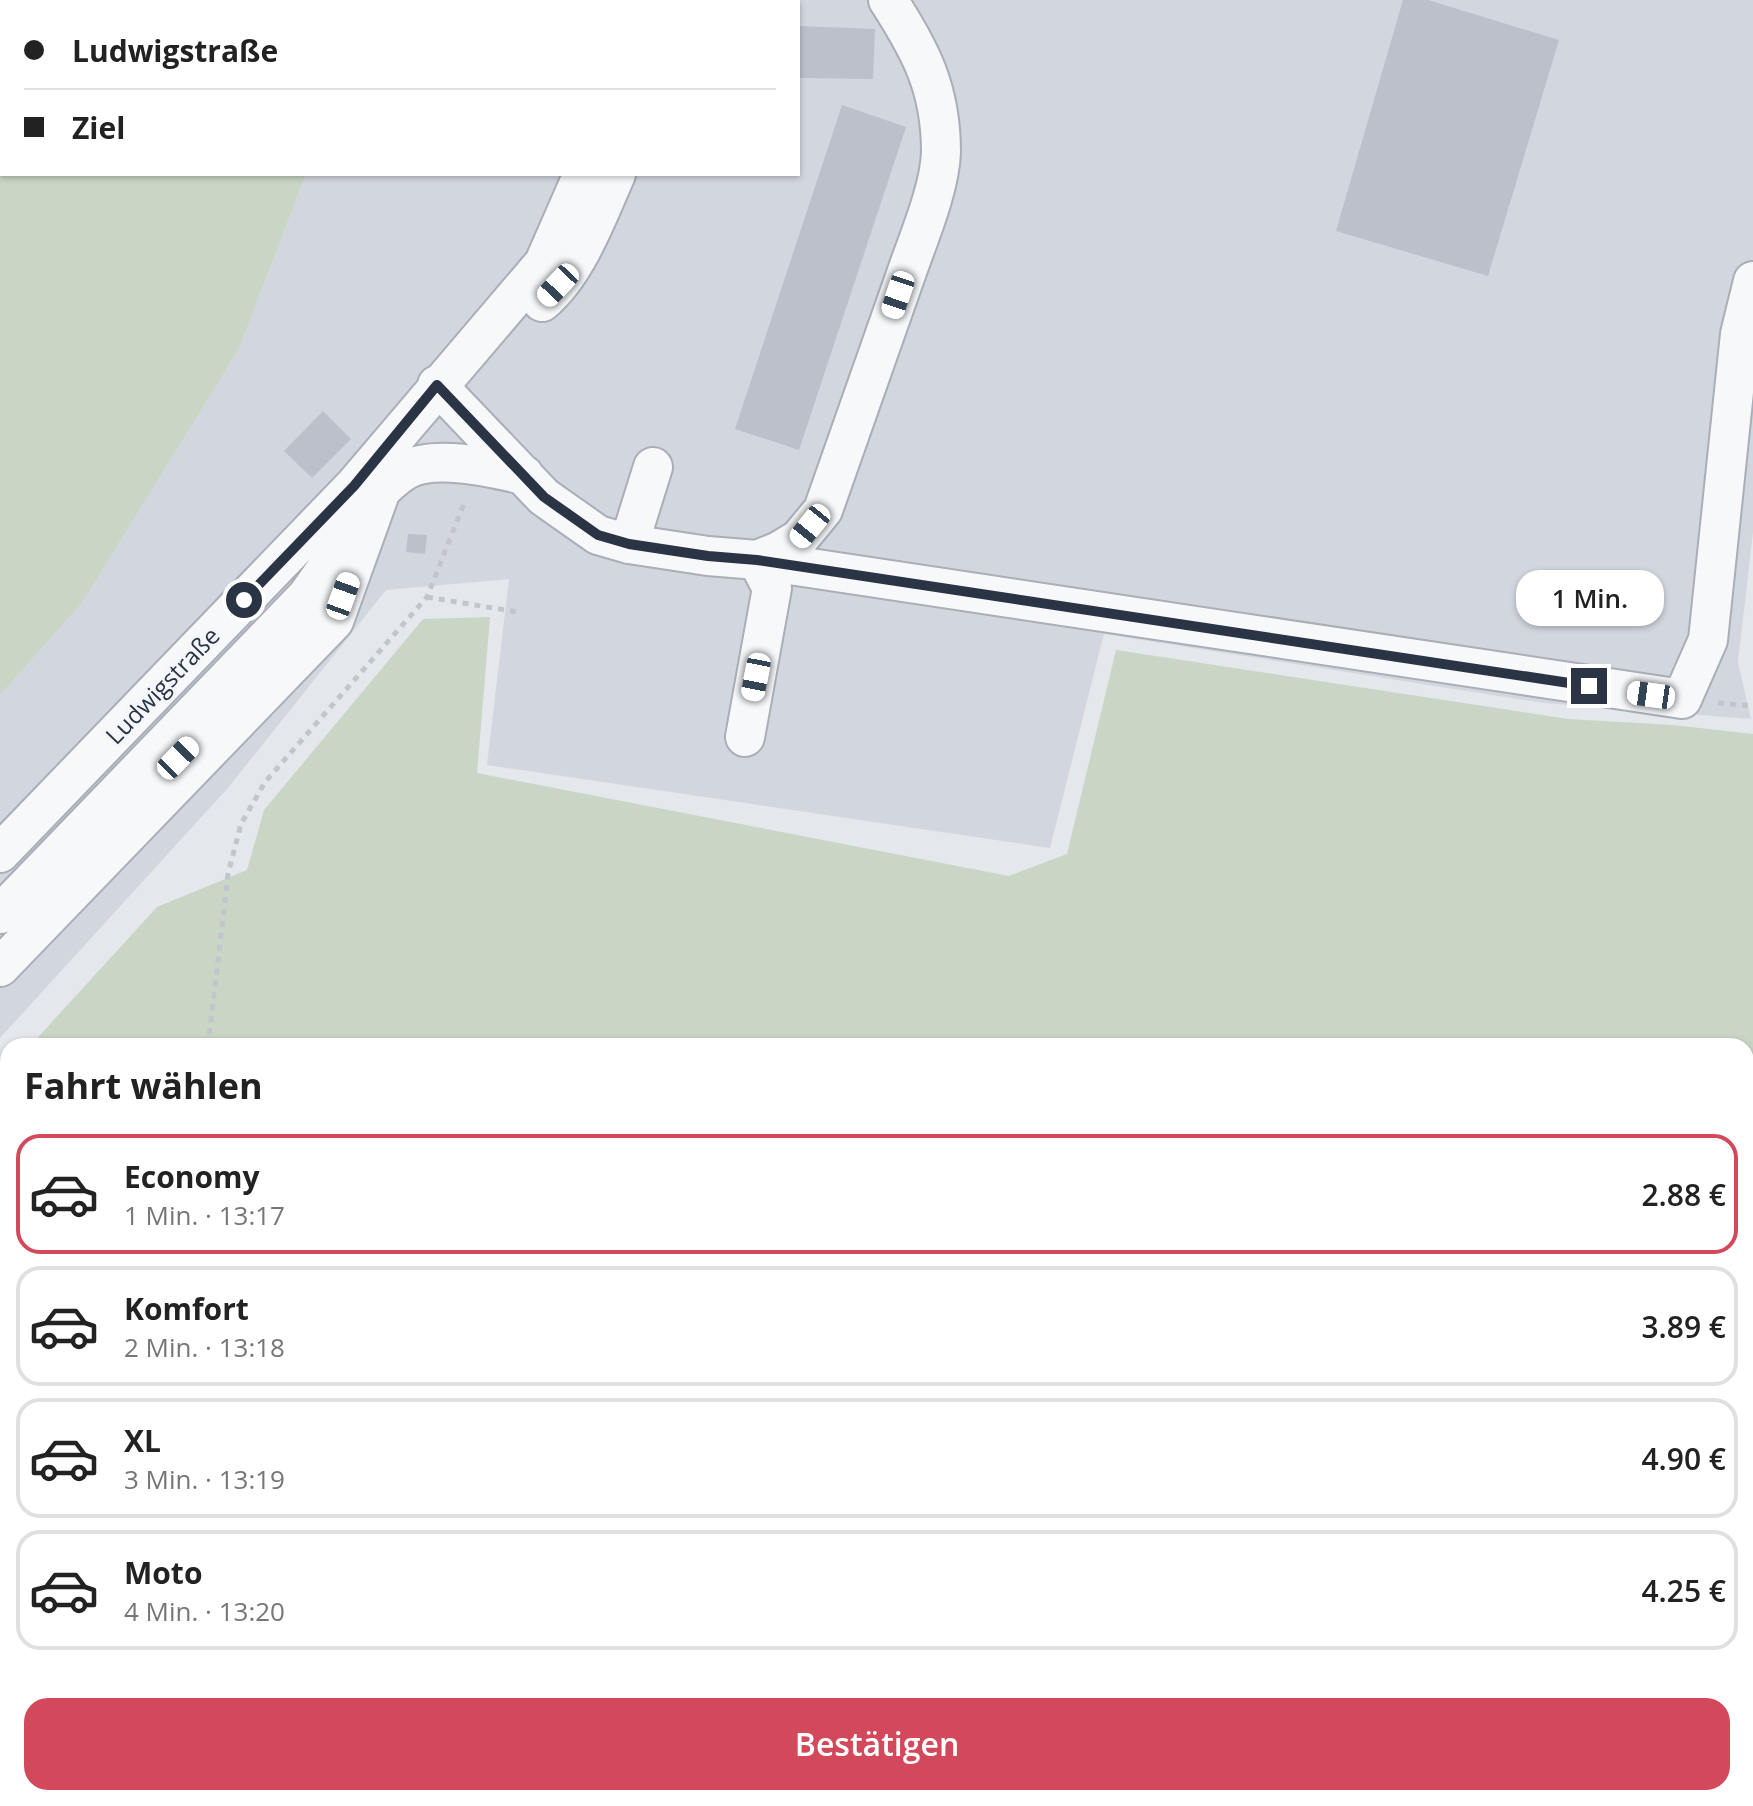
<!DOCTYPE html>
<html lang="de">
<head>
<meta charset="utf-8">
<style>
  :root { --surface:#fff; --page:#f6f6f6; --text:#222; --muted:#767676; --line:#e0e0e0; --accent:#d1495b }
  body { margin:0; font-family:"Open Sans",sans-serif; background:var(--page); color:var(--text); height:100vh; display:flex; flex-direction:column; font-size:30px; white-space:nowrap }
  * { box-sizing:border-box; margin:0 }
  p { font-size:26px; color:var(--muted) }
  .icon { flex:none; width:44px; height:44px; fill:none; stroke:currentColor; stroke-width:2; stroke-linecap:round; stroke-linejoin:round }
  .map { position:relative; flex:1; overflow:hidden }
  .sheet { position:absolute; left:0px; top:1038px; width:1754px; height:768px; display:flex; flex-direction:column; background:var(--surface); border-radius:24px 24px 0 0; box-shadow:0 2px 6px #0004 }
  .sheet>* { flex:none }
  .guide { position:absolute; left:0px; top:0px; width:800px; height:176px; box-shadow:0 2px 6px #0004; display:grid; align-content:center; height:176px; padding:0 24px; background:var(--surface) }
  .end { position:absolute; width:36px; height:36px; margin:-18px; border:10px solid #2b3445; background:#fff; box-shadow:0 0 0 4px #fff }
  .from { border-radius:50% }
  .bubble { position:absolute; height:56px; border-radius:24px; background:var(--surface); box-shadow:0 2px 6px #0004; font-size:26px; font-weight:600; line-height:56px; text-align:center }
  .car { position:absolute; width:24px; height:48px; margin:-24px -12px; border-radius:10px; box-shadow:0 0 6px 2px #0007; background:linear-gradient(#fff 24%,#345 0 40%,#fff 0 76%,#345 0 86%,#fff 0) }
  .guide b { display:flex; align-items:center; gap:28px; height:76px; font-size:30px }
  .guide b+b { border-top:2px solid var(--line) }
  .guide i { width:20px; height:20px; background:var(--text) }
  ul { padding:0; list-style:none }
  li { display:flex; align-items:center; gap:24px; height:120px; margin:0 16px 12px; padding:0 8px; border:4px solid var(--line); border-radius:24px }
  li div { flex:1 }
  li b { display:block; font-size:30px }
  li em { font-style:normal; font-weight:600 }
  li.selected { border-color:var(--accent) }
  li>.icon { width:72px; height:72px; stroke-width:1.5 }
  h2 { padding:0 24px; font-size:36px; line-height:96px }
  .action { display:flex; gap:16px; margin-top:auto; padding:16px 24px }
  .action a { flex:1; height:92px; border-radius:24px; background:var(--accent); color:#fff; font-size:32px; font-weight:600; line-height:92px; text-align:center }
  .map>svg:first-child { display:block }
  .built { fill:#d2d6de }
  .green { fill:#c9d6c5 }
  .building { fill:#bbc0ca }
  .lines { fill:none; stroke-linecap:round; stroke-linejoin:round }
  .minor-casing { stroke:#a9aeb7; stroke-width:42 }
  .major-casing { stroke:#a3abb8; stroke-width:48 }
  .path { stroke:#c2c5cb; stroke-width:5; stroke-dasharray:6 6; stroke-linecap:butt }
  .minor { stroke:#f7f8fa; stroke-width:38 }
  .major { stroke:#fff; stroke-width:44 }
  .route { stroke:#2b3445; stroke-width:10 }
  .labels { text-anchor:middle; dominant-baseline:central; stroke-width:7; stroke-linejoin:round; paint-order:stroke }
  .street-label { font-size:24px; fill:#2b3445; stroke:#f4f6f9 }
</style>
</head>
<body>
<div class="map">
<svg width="1753" height="1806" viewBox="0 0 1753 1806">
  <rect width="100%" height="100%" fill="#e4e7ec"/>
  <path class="built" d="M344 0H1753V532L1738 662 1751 719 1544 703 1104 634 1050 848 487 765 509 579 386 590 227 789 0 1038V695L82 603 239 349 306 174H798V2H343Z"/>
  <path class="green" d="M0 0H344L2 2V174H306L239 349 82 603 0 695Z
    M490 617 477 773 1009 876 1067 854 1116 650 1568 719 1673 725 1753 734V1806H338L315 1798H1746V1046H30L157 907 247 870 264 810 423 619Z
    M8 1070V1650L0 1646V1078Z"/>
  <path class="building" d="M1403 0H1428L1559 40 1488 276 1336 231Z
    M798 26 875 29 873 79 798 78Z
    M842 105 906 127 799 450 735 429Z
    M323 411 351 439 312 478 284 451Z
    M408 534 427 535 425 554 406 552Z"/>
  <g class="lines">
    <g class="minor-casing">
      <path id="minor" d="M633 2 634 0
        M707 2 709 0
        M542 302C577 273 598 215 616 174
        M437 385 544 497 598 535 629 544 708 556 757 560 779 551 799 539 823 510C850 433 877 357 904 280 916 244 940 190 941 152 941 89 921 51 888 0
        M356 518C371 502 387 481 406 470 435 454 493 468 524 475
        M629 544 653 467
        M757 560 1682 699 1708 640 1740 334 1753 281
        M745 737 772 588 757 560
        M0 853 354 486 544 263 583 174
        M0 914 307 596 353 531
        M0 967 334 621 379 496"/>
    </g>
    <g class="major-casing">
      <path id="major" d="M0 1716 8 1721
        M187 1798 208 1806"/>
    </g>
    <path class="path" d="M427 597 517 612
      M1718 703 1753 706
      M208 1046 228 874 241 824 265 782 427 597 465 501
      M0 1764 8 1769
      M64 1798 86 1806
      M264 1806 268 1798"/>
    <use href="#minor" class="minor"/>
    <use href="#major" class="major"/>
  </g>
  <g class="lines">
    <path class="route" d="M244 600 354 486 437 385 544 497 598 535 629 544 708 556 757 560 1589 686"/>
  </g>
  <g class="labels">
    <g class="street-label">
      <text transform="translate(162 685) rotate(-46)">Ludwigstraße</text>
    </g>
  </g>
</svg>
<i class="end from" style="left:244px;top:600px"></i>
<i class="end" style="left:1589px;top:686px"></i>
<div class="bubble" style="left:1516px;top:570px;width:148px">1 Min.</div>
<i class="car" style="left:558px;top:285px;rotate:223deg"></i>
<i class="car" style="left:898px;top:295px;rotate:199deg"></i>
<i class="car" style="left:810px;top:526px;rotate:219deg"></i>
<i class="car" style="left:343px;top:596px;rotate:20deg"></i>
<i class="car" style="left:756px;top:677px;rotate:191deg"></i>
<i class="car" style="left:1651px;top:695px;rotate:278deg"></i>
<i class="car" style="left:178px;top:758px;rotate:44deg"></i>
<div class="guide">
<b><i class="from"></i>Ludwigstraße</b>
<b><i></i>Ziel</b>
</div>
<section class="sheet">
<h2>Fahrt wählen</h2>
<ul>
<li class="selected"><svg class="icon" aria-label="car" viewBox="0 0 24 24"><path d="M5 17H2v-5l4-1 3-4h7l3 4 3 1v5h-3M9 17h6M6 11h13"/><circle cx="7" cy="17" r="2"/><circle cx="17" cy="17" r="2"/></svg><div><b>Economy</b><p>1 Min. · 13:17</p></div><em>2.88 €</em></li>
<li><svg class="icon" aria-label="car" viewBox="0 0 24 24"><path d="M5 17H2v-5l4-1 3-4h7l3 4 3 1v5h-3M9 17h6M6 11h13"/><circle cx="7" cy="17" r="2"/><circle cx="17" cy="17" r="2"/></svg><div><b>Komfort</b><p>2 Min. · 13:18</p></div><em>3.89 €</em></li>
<li><svg class="icon" aria-label="car" viewBox="0 0 24 24"><path d="M5 17H2v-5l4-1 3-4h7l3 4 3 1v5h-3M9 17h6M6 11h13"/><circle cx="7" cy="17" r="2"/><circle cx="17" cy="17" r="2"/></svg><div><b>XL</b><p>3 Min. · 13:19</p></div><em>4.90 €</em></li>
<li><svg class="icon" aria-label="car" viewBox="0 0 24 24"><path d="M5 17H2v-5l4-1 3-4h7l3 4 3 1v5h-3M9 17h6M6 11h13"/><circle cx="7" cy="17" r="2"/><circle cx="17" cy="17" r="2"/></svg><div><b>Moto</b><p>4 Min. · 13:20</p></div><em>4.25 €</em></li>
</ul>
<div class="action"><a>Bestätigen</a></div>
</section>
</div>
</body>
</html>
